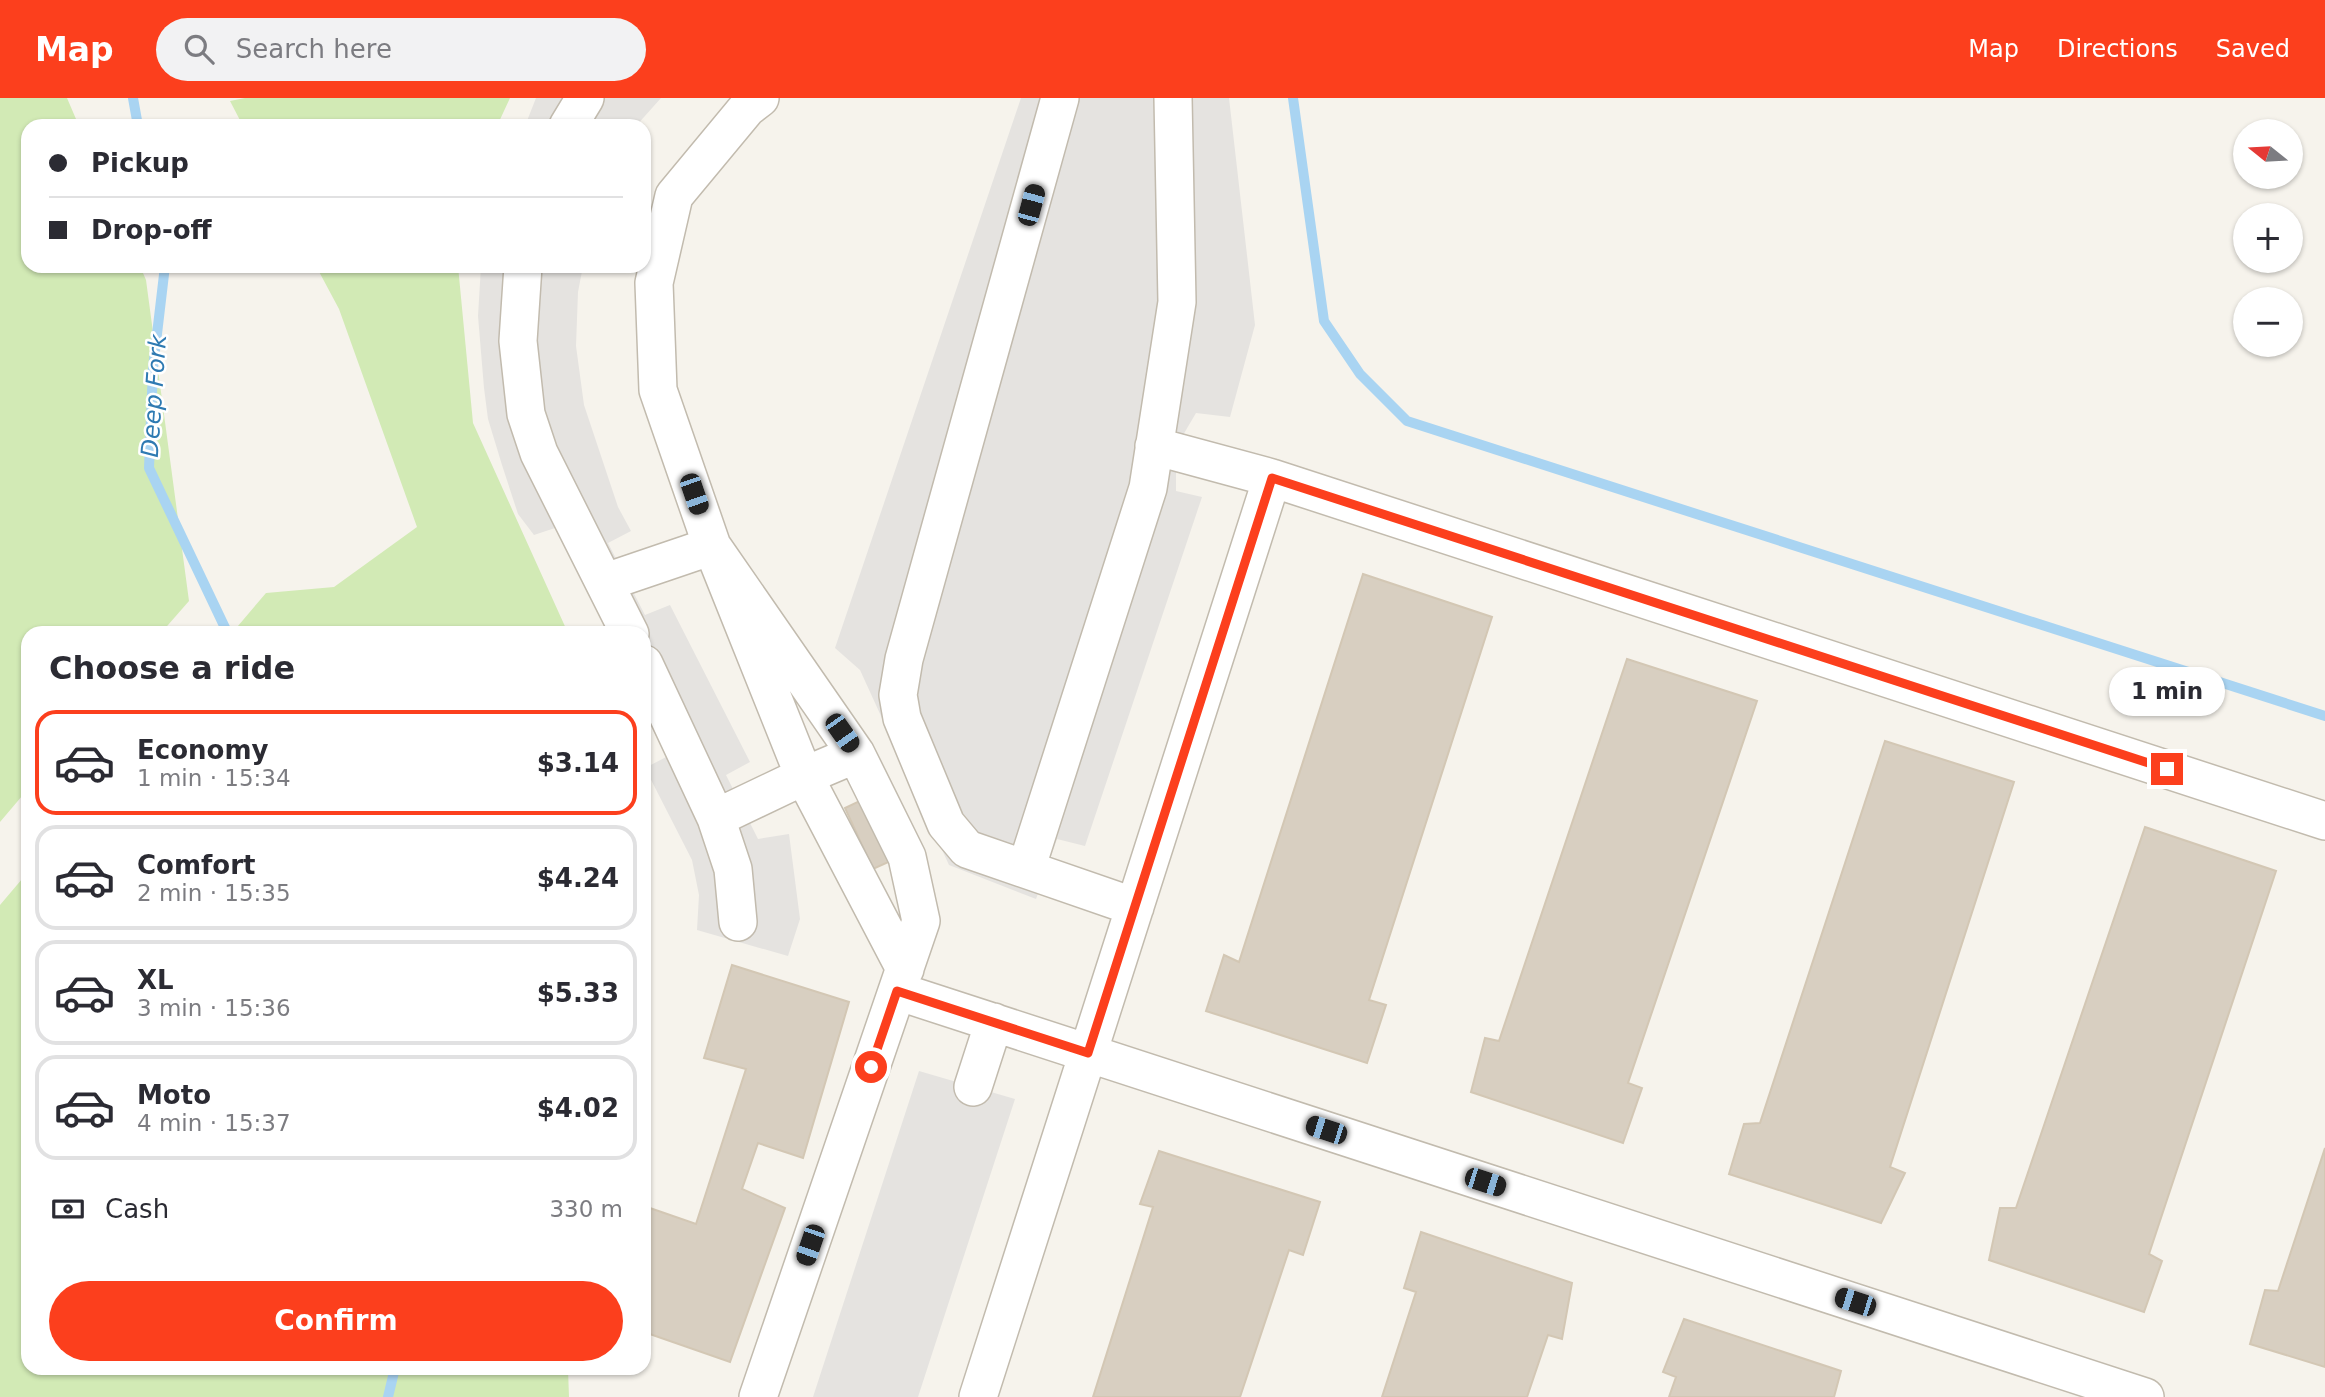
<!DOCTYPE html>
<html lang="en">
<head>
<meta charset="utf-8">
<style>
  :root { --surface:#fff; --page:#f2f2f3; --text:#2b2b33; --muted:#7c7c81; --line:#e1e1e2; --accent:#fc3f1d }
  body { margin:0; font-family:"DejaVu Sans",sans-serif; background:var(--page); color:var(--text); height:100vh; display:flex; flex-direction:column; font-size:26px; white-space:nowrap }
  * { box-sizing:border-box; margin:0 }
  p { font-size:23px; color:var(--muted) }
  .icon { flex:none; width:38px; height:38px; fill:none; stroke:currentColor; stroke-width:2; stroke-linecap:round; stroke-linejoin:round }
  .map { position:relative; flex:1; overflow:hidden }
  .panel { position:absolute; left:21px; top:528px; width:630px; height:749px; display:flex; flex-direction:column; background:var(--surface); border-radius:21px; box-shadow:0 2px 5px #0004 }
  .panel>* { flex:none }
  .top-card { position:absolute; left:21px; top:21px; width:630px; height:154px; border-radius:21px; box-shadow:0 2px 5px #0004; display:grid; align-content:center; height:154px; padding:0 28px; background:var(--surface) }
  .needle { width:46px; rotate:288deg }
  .fabs { position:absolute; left:2233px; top:21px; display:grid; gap:14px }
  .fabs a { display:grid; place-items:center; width:70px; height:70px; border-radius:50%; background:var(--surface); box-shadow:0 2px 5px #0004; font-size:35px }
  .end { position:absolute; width:32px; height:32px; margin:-16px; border:9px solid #fc3f1d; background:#fff; box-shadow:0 0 0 4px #fff }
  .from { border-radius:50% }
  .bubble { position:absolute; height:49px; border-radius:24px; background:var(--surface); box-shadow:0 2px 5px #0004; font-size:23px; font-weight:700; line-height:49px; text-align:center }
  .car { position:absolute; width:21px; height:42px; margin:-21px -10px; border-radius:9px; box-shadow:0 0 5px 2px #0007; background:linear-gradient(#222 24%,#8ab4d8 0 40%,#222 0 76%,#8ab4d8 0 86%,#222 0) }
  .top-card b { display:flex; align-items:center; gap:24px; height:66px; font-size:26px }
  .top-card b+b { border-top:2px solid var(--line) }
  .top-card i { width:18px; height:18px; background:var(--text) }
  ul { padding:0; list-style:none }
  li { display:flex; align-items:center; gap:21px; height:105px; margin:0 14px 10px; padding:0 14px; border:4px solid var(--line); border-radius:21px }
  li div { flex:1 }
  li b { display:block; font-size:26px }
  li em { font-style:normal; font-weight:700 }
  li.active { border-color:var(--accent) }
  li>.icon { width:63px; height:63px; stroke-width:1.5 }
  h2 { padding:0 28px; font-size:32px; line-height:84px }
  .pay { display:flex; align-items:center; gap:18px; height:77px; padding:0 28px; font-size:26px }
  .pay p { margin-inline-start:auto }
  .cta { display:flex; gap:14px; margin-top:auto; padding:14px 28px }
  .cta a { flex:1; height:80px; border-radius:42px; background:var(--accent); color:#fff; font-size:28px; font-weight:700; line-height:80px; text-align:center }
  header { display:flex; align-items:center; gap:42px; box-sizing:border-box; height:98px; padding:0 35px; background:var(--accent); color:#fff }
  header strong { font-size:33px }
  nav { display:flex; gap:38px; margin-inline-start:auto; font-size:24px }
  .search { width:490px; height:63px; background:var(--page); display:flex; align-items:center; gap:18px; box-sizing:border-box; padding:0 24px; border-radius:38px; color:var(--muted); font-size:26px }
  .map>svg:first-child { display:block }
  .green { fill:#d2eab5 }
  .parking { fill:#e5e3e0 }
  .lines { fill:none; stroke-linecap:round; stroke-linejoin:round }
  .stream { stroke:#a9d4f2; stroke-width:10 }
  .building { fill:#d8cfc1; stroke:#d3c7b4; stroke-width:2 }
  .minor-casing { stroke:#c2bbae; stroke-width:40 }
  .minor { stroke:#fff; stroke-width:37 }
  .route { stroke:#fc3f1d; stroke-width:9 }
  .labels { text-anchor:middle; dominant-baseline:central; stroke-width:5; stroke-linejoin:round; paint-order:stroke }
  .water-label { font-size:24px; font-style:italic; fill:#2e7ab2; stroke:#fff }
</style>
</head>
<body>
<header>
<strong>Map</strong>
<div class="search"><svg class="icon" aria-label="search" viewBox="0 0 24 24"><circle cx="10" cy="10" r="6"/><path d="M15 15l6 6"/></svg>Search here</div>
<nav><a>Map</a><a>Directions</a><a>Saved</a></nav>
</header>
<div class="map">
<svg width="2325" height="1299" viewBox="0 0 2325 1299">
  <rect width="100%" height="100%" fill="#f6f3ec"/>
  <path class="green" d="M0 0H67L79 28H28V168H140L146 182 189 503 161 535 28 536V691L0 724Z
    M245 0H510L497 28H243L230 3Z
    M316 168H458L473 325 568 535H232L266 495 334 489 417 429 339 211Z
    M28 774V1270L568 1271 569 1299H0V807Z"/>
  <path class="parking" d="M536 0H661L636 28H525Z
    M1021 0H1229L1255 227 1230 319 1196 315 1176 349V393L1202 399 1085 748 1057 741 1036 801 949 767 860 572 835 550Z
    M481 168H583L578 194 576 248 584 307 618 409 631 433 608 445 645 517 670 507 750 664 726 677 758 741 789 736 800 821 788 858 697 832 699 797 692 762 645 670 672 656 644 600V536L558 429 534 437 518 416 502 367 488 321 484 290 478 218Z
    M919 973 1015 1001 918 1299H813Z"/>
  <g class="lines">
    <path class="stream" d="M133 0 138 28
      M1293 0 1324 223 1360 276 1407 323 2325 618
      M165 168 153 270 149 370 228 536
      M388 1299 395 1270"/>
  </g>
  <path class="building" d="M1363 476 1492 519 1369 902 1386 907 1367 965 1206 913 1224 857 1239 864Z
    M1627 561 1757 603 1628 985 1642 990 1623 1045 1471 994 1485 940 1499 943Z
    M1885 643 2014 684 1890 1069 1905 1075 1881 1125 1729 1076 1744 1026 1760 1025Z
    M866 700 895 761 873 771 845 710Z
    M2145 729 2276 773 2149 1156 2162 1163 2144 1214 1989 1162 2000 1110H2016Z
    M732 867 849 904 803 1060 758 1045 742 1091 785 1110 730 1264 644 1234V1108L696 1126 746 971 704 960Z
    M2325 1050V1269L2250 1246 2265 1192 2278 1193Z
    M1159 1053 1320 1104 1303 1157 1289 1152 1240 1299H1093L1153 1109 1140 1106Z
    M1421 1134 1572 1185 1562 1241 1548 1237 1527 1299H1382L1416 1194 1404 1190Z
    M1684 1221 1841 1273 1834 1299H1669L1676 1279 1663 1274Z"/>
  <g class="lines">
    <g class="minor-casing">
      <path id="minor" d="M1060 0 904 561 898 597 902 620 946 726 967 751 1135 809
        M568 28 585 0
        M523 168 518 243 526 316 539 355 630 536
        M1154 348 1272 380 2325 723
        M606 484 712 448 804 678 905 871
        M644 566 716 720 733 771 738 824
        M716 720 804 678 856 656
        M1026 771 1148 390 1177 204 1173 0
        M897 893 2145 1299
        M973 989 994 924
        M758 1299 921 823 907 759 856 656 712 448 658 292 654 185 674 98 747 10 760 0
        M978 1299 1272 380"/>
    </g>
    <use href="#minor" class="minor"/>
  </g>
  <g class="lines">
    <path class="route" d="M871 969 897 893 1088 955 1272 380 2167 671"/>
  </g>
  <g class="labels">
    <g class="water-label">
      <text transform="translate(154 298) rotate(-86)">Deep Fork</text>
    </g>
  </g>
</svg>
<div class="fabs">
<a><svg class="needle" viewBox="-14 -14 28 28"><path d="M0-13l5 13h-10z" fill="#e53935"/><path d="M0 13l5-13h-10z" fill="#7c7c81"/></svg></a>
<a>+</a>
<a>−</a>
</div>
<i class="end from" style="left:871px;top:969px"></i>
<i class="end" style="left:2167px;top:671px"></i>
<div class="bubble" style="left:2109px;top:569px;width:116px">1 min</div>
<i class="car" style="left:1031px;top:107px;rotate:15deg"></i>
<i class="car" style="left:694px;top:396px;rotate:161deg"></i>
<i class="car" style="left:842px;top:635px;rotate:145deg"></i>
<i class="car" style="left:1326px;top:1032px;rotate:288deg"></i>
<i class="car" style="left:1485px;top:1084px;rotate:108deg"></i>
<i class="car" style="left:810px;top:1147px;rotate:199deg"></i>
<i class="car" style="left:1855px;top:1204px;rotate:288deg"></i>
<div class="top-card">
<b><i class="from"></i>Pickup</b>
<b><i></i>Drop-off</b>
</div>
<section class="panel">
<h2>Choose a ride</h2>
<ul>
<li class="active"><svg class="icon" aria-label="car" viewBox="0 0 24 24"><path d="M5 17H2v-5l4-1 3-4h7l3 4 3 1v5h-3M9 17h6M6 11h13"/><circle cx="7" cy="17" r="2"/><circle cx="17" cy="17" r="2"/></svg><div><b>Economy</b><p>1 min · 15:34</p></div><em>$3.14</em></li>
<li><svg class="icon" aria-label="car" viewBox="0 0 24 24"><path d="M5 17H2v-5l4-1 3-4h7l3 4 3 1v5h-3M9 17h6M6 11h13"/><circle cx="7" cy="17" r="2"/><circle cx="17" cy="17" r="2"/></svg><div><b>Comfort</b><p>2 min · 15:35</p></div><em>$4.24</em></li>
<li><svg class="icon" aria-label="car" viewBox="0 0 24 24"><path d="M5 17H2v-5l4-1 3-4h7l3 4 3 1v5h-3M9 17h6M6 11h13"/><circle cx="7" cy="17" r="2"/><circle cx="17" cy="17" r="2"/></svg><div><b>XL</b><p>3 min · 15:36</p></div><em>$5.33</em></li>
<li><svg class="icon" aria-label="car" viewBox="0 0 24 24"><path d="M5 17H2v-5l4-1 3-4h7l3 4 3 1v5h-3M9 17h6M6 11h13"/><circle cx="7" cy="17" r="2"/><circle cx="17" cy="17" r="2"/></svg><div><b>Moto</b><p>4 min · 15:37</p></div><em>$4.02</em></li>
</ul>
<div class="pay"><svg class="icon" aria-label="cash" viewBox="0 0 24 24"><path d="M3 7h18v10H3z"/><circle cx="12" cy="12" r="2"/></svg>Cash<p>330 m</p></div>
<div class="cta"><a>Confirm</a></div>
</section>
</div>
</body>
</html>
